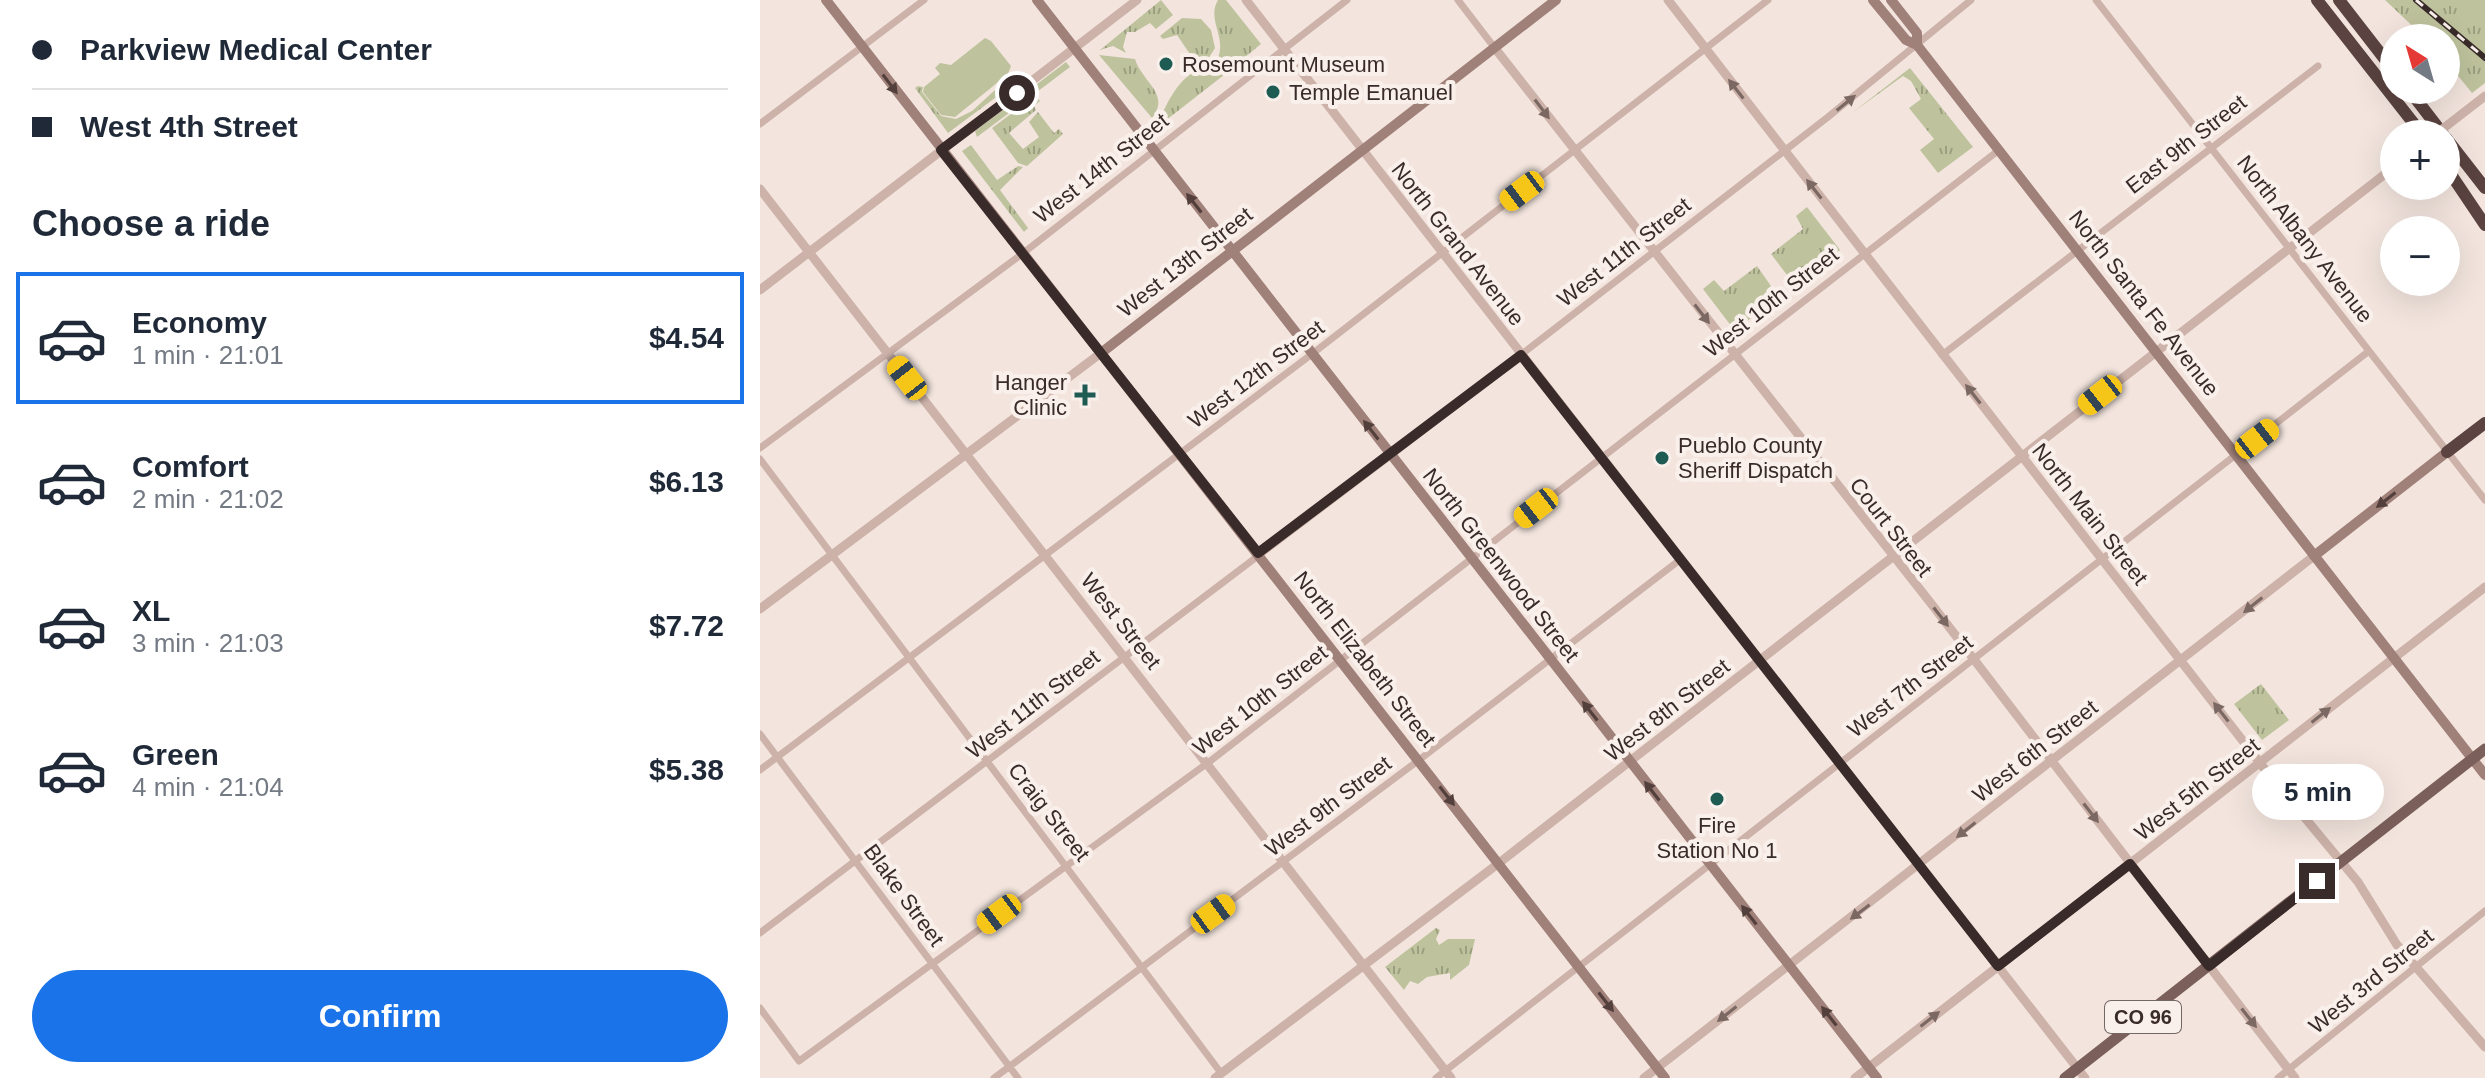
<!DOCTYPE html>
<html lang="en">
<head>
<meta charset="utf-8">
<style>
  :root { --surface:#fff; --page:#f2f2f3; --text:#1f2937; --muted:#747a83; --line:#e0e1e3; --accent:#1a73e8 }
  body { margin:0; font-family:Arial,sans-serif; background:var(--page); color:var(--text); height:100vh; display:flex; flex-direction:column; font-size:30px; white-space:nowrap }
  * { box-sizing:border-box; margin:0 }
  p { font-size:26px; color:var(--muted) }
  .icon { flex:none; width:44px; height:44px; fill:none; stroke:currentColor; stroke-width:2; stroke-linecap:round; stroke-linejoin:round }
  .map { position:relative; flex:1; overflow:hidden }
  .panel { display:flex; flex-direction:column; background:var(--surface); width:760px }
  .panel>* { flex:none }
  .hud { display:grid; align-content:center; height:176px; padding:0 32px; background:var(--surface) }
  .needle { width:52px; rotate:323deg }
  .buttons { position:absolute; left:1620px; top:24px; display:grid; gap:16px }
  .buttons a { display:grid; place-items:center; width:80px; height:80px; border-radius:50%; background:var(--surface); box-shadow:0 8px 32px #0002; font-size:40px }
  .end { position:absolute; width:36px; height:36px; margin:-18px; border:10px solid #392b29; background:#fff; box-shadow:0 0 0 4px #fff }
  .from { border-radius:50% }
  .bubble { position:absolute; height:56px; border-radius:28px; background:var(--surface); box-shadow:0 8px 32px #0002; font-size:26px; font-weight:600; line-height:56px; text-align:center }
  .car { position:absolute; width:24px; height:48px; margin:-24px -12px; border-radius:10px; box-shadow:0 0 6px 2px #0007; background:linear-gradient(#f5c518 24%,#345 0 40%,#f5c518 0 76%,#345 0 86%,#f5c518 0) }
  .hud b { display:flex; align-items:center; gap:28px; height:76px; font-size:30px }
  .hud b+b { border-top:2px solid var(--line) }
  .hud i { width:20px; height:20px; background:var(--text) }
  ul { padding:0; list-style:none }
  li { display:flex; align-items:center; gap:24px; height:132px; margin:0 16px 12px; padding:0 16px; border:4px solid transparent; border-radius:0px }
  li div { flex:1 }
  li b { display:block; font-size:30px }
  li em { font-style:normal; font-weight:600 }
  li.selected { border-color:var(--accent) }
  li>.icon { width:72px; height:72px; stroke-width:1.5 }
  h2 { padding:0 32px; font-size:36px; line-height:96px }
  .action { display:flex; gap:16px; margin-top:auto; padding:16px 32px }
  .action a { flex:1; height:92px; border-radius:48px; background:var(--accent); color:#fff; font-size:32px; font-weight:600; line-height:92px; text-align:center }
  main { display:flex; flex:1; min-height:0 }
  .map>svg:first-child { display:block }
  .grass { fill:url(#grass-tufts) }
  .green { fill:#bec39d }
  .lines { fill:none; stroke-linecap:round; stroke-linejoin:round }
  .minor { stroke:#ccb2a9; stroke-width:7 }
  .tertiary { stroke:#ccb2a9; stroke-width:9 }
  .secondary { stroke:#a0817a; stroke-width:10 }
  .primary { stroke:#7b5f5a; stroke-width:11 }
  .motorway { stroke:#5a4340; stroke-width:12 }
  .rail-casing { stroke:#392b29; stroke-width:6 }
  .rail { stroke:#faf0eb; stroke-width:3; stroke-dasharray:9; stroke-linecap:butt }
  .tertiary-bridge { stroke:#ccb2a9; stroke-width:9 }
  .oneway { fill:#53403d }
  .oneway2 { fill:#7b6863 }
  .route { stroke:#392b29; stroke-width:10 }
  .poi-dot { fill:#1e5b53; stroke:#faf0eb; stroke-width:3 }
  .labels { text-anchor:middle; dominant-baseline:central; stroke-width:8; stroke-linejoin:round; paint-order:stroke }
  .shield { fill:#faf0eb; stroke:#736663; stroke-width:2 }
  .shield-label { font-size:20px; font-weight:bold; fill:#392b29 }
  .poi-label { font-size:22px; fill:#392b29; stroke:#faf0eb; text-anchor:start }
  .street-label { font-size:22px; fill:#392b29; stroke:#faf0eb }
</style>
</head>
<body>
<main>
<section class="panel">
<div class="hud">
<b><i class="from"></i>Parkview Medical Center</b>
<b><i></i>West 4th Street</b>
</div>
<h2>Choose a ride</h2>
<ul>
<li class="selected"><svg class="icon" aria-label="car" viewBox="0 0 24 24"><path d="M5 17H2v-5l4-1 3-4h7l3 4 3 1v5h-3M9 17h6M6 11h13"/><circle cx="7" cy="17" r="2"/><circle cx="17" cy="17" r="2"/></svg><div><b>Economy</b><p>1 min · 21:01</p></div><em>$4.54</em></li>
<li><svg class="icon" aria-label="car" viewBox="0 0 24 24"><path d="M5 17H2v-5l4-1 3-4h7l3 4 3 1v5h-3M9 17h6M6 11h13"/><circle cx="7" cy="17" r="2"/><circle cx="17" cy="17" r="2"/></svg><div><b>Comfort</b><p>2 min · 21:02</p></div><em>$6.13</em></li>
<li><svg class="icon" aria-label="car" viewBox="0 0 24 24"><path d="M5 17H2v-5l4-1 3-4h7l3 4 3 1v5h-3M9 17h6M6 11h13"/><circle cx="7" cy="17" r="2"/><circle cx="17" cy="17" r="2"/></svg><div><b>XL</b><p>3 min · 21:03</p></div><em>$7.72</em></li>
<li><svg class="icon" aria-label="car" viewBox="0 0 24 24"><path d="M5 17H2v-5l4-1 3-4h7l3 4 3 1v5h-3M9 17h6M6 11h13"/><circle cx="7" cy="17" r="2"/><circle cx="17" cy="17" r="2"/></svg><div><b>Green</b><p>4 min · 21:04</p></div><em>$5.38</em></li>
</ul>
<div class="action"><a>Confirm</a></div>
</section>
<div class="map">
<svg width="1725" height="1078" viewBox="0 0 1725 1078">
  <defs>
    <pattern id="grass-tufts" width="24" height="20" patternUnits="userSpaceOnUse" patternTransform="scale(2)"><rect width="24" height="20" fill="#bec39d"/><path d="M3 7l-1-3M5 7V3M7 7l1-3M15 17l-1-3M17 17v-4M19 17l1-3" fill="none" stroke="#9b9f80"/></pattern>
  </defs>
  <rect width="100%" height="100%" fill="#f3e5de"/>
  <path class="grass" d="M401 0 413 15 396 29 390 23 375 32H367L363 47 366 53 353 46 340 50Z
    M458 0H466L501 44 479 62 457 60C468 38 446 20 458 0Z
    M1625 0H1725V83L1712 93 1686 61V38H1665Z
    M422 18 441 19 451 30 455 48 448 59 436 63 417 35 403 39 400 36Z
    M339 55 375 59C382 82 411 94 392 118Z
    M306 62 310 67 217 137 215 131Z
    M452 65 467 67 464 75 405 121 400 119C410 95 425 69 452 65Z
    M1150 68 1213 147 1178 173 1160 150 1174 139 1149 108 1161 99 1151 81 1143 76 1092 113Z
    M158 86 163 87 162 92 181 116 196 119 212 111 235 90 247 89 188 133 155 88Z
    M275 96 280 101 274 106 276 110 249 133 263 149 279 137 269 122 278 112 294 133 299 129 303 134 267 166 258 163 232 128Z
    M211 145 237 180 258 166 263 167 240 190 268 228 264 232 202 151Z
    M1047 207 1080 250 1034 284 1011 254 1043 229 1036 216Z
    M997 266 1018 296 975 331 943 289 954 280 964 291Z
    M1501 684 1529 720 1502 740 1474 704Z
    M676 928 680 930 676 939 679 945 688 939H715L709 965 690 980V973L667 977 658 984 650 981 644 990 625 967Z"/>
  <path class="green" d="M225 38 231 41 251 66 248 74 195 117 181 115 163 92 164 87 180 74 175 68 180 63 191 65Z"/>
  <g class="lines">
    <path class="minor" d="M698 0 734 47
      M1336 0 1725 500
      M0 124 164 0
      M1182 355 1558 66
      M0 448 262 254 587 0
      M0 459 461 1073
      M0 734 258 1078
      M0 770 552 354 1008 0
      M0 933 634 453 1068 117 1211 0
      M0 1008 39 1061 449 762 1239 150
      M234 1078 659 760 921 559
      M676 1078 1609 351
      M1518 1078 1725 911"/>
    <path class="tertiary" d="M486 0 1325 1078
      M908 0 1507 772 1598 882 1637 945 1725 1047
      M734 47 1173 606 1535 1078
      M0 189 691 1078
      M0 290 377 0
      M0 609 341 353
      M455 1078 739 863 1634 167
      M884 1078 1554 556
      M1095 1078 1725 587"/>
    <path class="secondary" d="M66 0 905 1078
      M277 0 1117 1078
      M1113 0 1146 40 1157 45 1725 775
      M1131 0 1157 33V45
      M341 353 796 0
      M1554 556 1687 452"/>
    <path class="primary" d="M1305 1078 1725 749"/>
    <path class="motorway" d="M1557 0 1662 134
      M1579 0 1634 71
      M1649 90 1683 134
      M1686 138 1725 188
      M1686 167 1725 225
      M1687 452 1725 423"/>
    <g class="rail-casing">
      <path id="rail" d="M1656 0 1725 58"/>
    </g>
    <use href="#rail" class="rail"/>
    <path class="tertiary-bridge" d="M1676 134 1725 96"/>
  </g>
  <defs><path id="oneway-solid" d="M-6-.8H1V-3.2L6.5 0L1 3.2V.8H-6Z" transform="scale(2)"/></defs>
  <g class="oneway">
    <use href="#oneway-solid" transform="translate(130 84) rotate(53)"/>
    <use href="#oneway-solid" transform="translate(434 203) rotate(-128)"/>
    <use href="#oneway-solid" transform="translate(611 430) rotate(-128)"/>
    <use href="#oneway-solid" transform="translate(1626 500) rotate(142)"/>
    <use href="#oneway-solid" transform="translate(830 711) rotate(-128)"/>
    <use href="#oneway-solid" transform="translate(892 791) rotate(-128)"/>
    <use href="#oneway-solid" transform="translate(687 796) rotate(52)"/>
    <use href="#oneway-solid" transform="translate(989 915) rotate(-128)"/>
    <use href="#oneway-solid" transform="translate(846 1002) rotate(52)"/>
    <use href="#oneway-solid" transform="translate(1069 1016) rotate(-128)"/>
  </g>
  <g class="oneway2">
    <use href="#oneway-solid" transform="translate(976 89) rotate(-128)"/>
    <use href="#oneway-solid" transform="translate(1086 103) rotate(-39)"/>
    <use href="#oneway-solid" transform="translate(782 109) rotate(53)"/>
    <use href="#oneway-solid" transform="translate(1054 189) rotate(-128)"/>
    <use href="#oneway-solid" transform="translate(942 314) rotate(52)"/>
    <use href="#oneway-solid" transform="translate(1213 394) rotate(-128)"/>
    <use href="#oneway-solid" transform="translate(1493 605) rotate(141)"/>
    <use href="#oneway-solid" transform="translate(1181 617) rotate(52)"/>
    <use href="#oneway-solid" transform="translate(1461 712) rotate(-128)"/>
    <use href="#oneway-solid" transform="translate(1561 715) rotate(-38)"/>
    <use href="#oneway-solid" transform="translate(1331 813) rotate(52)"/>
    <use href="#oneway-solid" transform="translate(1206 830) rotate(142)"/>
    <use href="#oneway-solid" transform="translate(1100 912) rotate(143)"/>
    <use href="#oneway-solid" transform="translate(967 1014) rotate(142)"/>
    <use href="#oneway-solid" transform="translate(1489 1018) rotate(52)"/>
    <use href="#oneway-solid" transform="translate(1170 1019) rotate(-38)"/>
  </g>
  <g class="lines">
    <path class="route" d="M257 93 181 150 498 553 761 355 1238 966 1370 864 1449 966 1557 881"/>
  </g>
  <g class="poi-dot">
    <circle cx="406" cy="64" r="8"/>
    <circle cx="513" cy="92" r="8"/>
    <path d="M321 383h8v8h8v8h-8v8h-8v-8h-8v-8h8z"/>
    <circle cx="902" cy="458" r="8"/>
    <circle cx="957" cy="799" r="8"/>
  </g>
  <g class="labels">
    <rect class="shield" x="1345" y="1001" width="76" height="32" rx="6"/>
    <g class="shield-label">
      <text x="1383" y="1017">CO 96</text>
    </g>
    <g class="poi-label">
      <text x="422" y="64">Rosemount Museum</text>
      <text x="529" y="92">Temple Emanuel</text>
      <text x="307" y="382" text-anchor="end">Hanger<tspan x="307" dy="25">Clinic</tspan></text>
      <text x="918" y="445">Pueblo County<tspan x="918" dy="25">Sheriff Dispatch</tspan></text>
      <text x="957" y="825" text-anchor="middle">Fire<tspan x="957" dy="25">Station No 1</tspan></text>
    </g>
    <g class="street-label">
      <text transform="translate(1426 144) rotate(-38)">East 9th Street</text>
      <text transform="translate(341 168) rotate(-38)">West 14th Street</text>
      <text transform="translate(1545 239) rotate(52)">North Albany Avenue</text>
      <text transform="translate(698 244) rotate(52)">North Grand Avenue</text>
      <text transform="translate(864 252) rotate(-38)">West 11th Street</text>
      <text transform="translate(425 262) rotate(-38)">West 13th Street</text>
      <text transform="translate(1011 302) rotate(-38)">West 10th Street</text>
      <text transform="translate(1384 303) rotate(52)">North Santa Fe Avenue</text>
      <text transform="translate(496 374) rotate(-37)">West 12th Street</text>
      <text transform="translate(1330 514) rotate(52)">North Main Street</text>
      <text transform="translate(1131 527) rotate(52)">Court Street</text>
      <text transform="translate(741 565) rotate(52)">North Greenwood Street</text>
      <text transform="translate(361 621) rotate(52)">West Street</text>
      <text transform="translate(605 659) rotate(52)">North Elizabeth Street</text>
      <text transform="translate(1150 686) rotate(-38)">West 7th Street</text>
      <text transform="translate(500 700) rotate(-38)">West 10th Street</text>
      <text transform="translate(273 704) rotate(-38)">West 11th Street</text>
      <text transform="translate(907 710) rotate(-38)">West 8th Street</text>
      <text transform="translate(1275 751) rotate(-38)">West 6th Street</text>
      <text transform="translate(1437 789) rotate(-38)">West 5th Street</text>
      <text transform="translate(568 806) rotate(-37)">West 9th Street</text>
      <text transform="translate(289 812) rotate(52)">Craig Street</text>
      <text transform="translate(144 895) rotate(54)">Blake Street</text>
      <text transform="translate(1611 981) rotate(-39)">West 3rd Street</text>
    </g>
  </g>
</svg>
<div class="buttons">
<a><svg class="needle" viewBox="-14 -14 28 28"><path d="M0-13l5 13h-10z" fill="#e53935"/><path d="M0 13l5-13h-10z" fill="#747a83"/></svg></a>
<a>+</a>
<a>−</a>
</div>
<i class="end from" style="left:257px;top:93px"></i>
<i class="end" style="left:1557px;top:881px"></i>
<div class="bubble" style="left:1492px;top:764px;width:132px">5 min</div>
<i class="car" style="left:762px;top:191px;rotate:233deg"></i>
<i class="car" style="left:147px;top:378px;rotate:322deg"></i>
<i class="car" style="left:1340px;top:395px;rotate:232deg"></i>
<i class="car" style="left:1497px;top:439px;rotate:52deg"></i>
<i class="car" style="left:776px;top:508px;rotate:232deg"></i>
<i class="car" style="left:239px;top:914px;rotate:233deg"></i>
<i class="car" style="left:453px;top:914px;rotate:54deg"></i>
</div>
</main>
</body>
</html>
